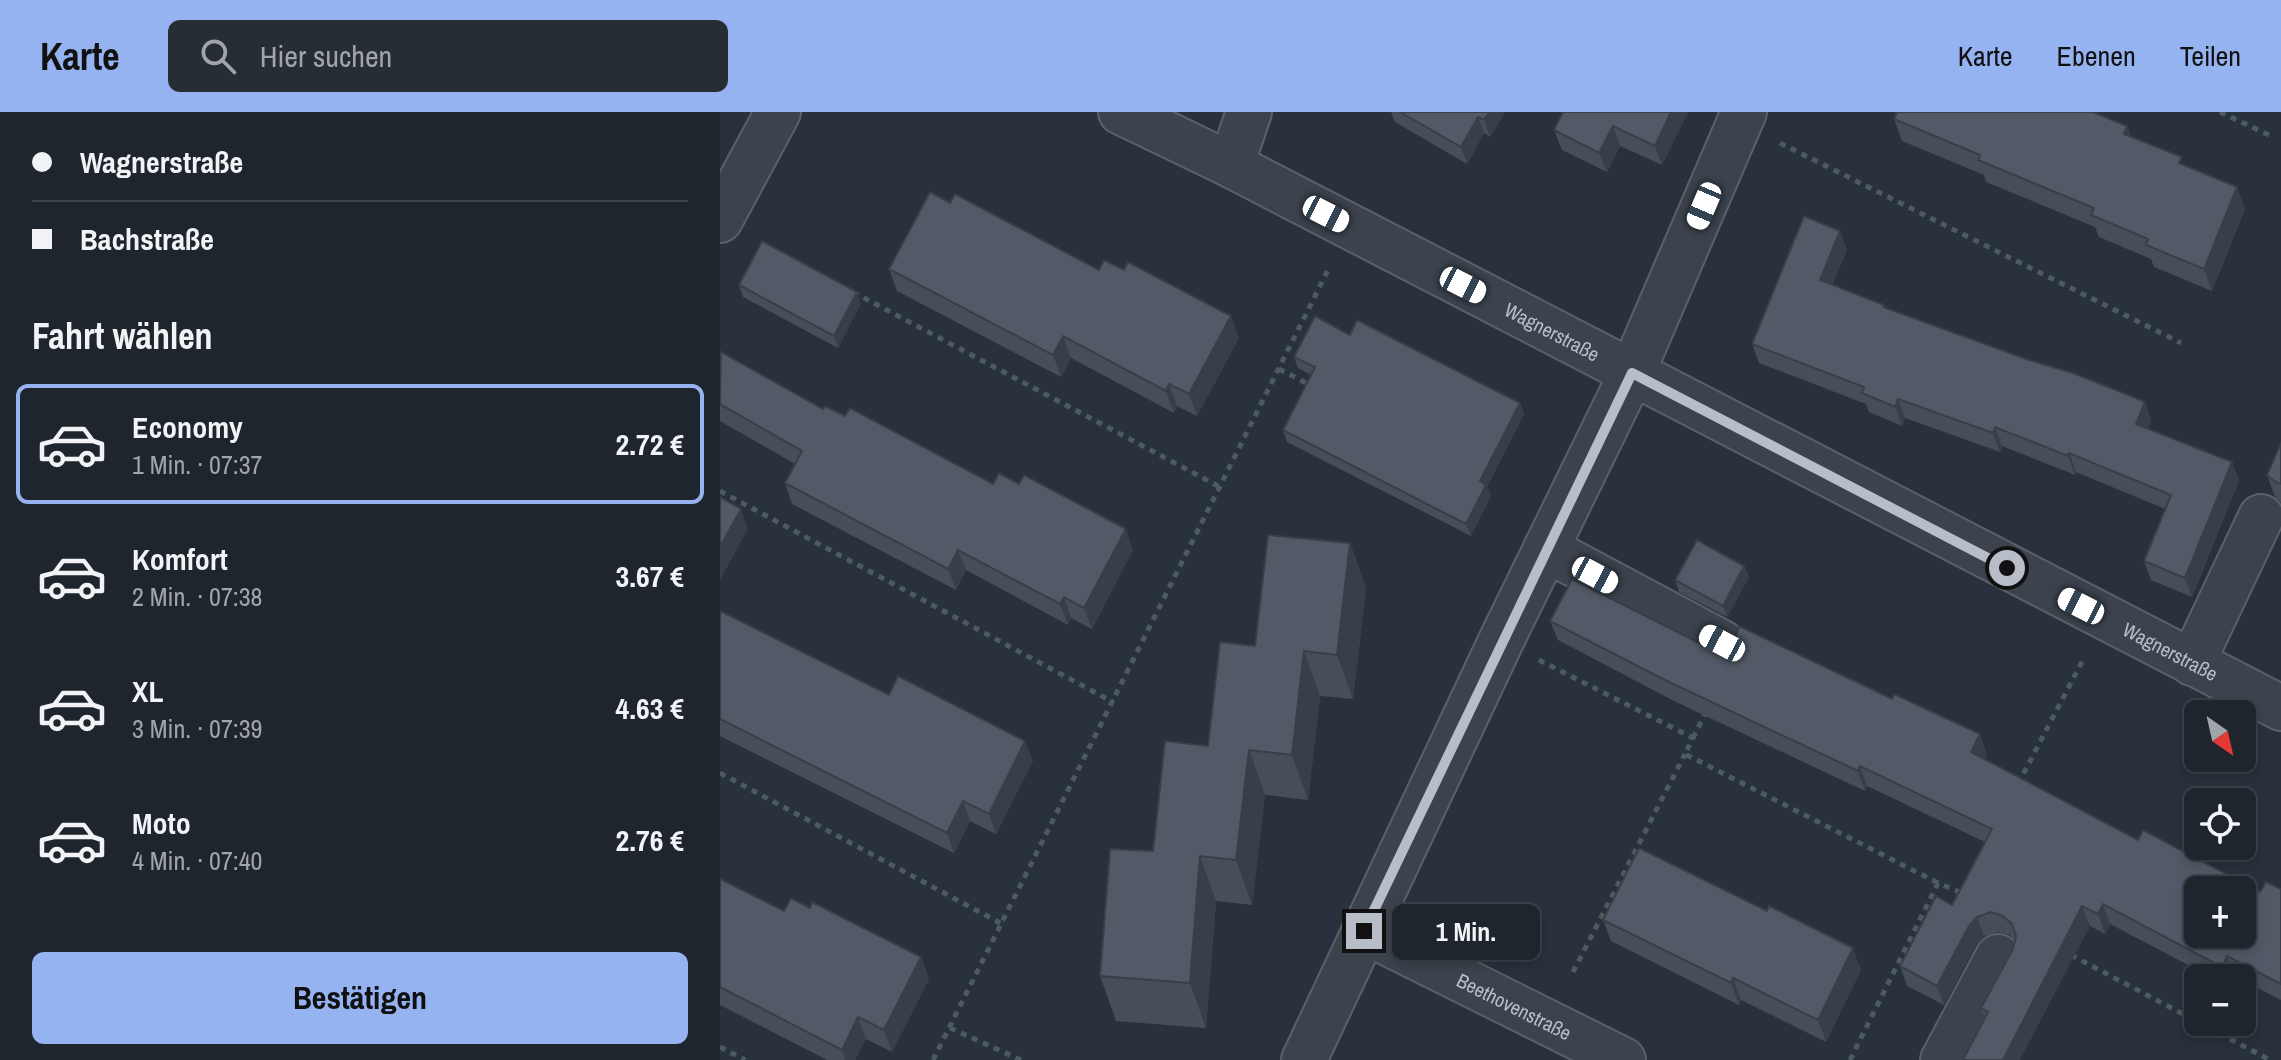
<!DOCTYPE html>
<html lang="de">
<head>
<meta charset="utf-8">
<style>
  :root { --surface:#1e252d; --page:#262d35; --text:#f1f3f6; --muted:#a1a5aa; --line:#3c4249; --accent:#95b2f1 }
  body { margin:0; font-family:"Archivo Narrow",sans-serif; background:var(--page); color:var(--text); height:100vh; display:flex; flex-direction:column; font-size:30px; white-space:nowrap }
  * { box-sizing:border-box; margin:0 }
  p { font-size:26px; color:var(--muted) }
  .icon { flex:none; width:44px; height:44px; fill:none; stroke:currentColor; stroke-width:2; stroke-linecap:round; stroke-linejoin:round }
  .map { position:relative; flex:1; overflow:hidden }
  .details { display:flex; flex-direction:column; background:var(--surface); width:720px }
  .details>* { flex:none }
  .banner { display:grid; align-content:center; height:176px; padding:0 32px; background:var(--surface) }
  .needle { width:52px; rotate:146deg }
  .controls { position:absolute; left:1464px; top:588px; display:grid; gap:16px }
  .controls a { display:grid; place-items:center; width:72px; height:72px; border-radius:12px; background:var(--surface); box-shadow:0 4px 12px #0003,0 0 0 2px var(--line); font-size:40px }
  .end { position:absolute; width:36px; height:36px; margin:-18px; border:10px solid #b8bec7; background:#111; box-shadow:0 0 0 4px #111 }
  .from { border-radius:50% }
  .bubble { position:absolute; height:56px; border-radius:12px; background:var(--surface); box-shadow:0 4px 12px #0003,0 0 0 2px var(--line); font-size:26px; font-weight:700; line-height:56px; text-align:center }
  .car { position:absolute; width:24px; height:48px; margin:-24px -12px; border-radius:10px; box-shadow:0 0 6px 2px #0007; background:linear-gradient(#fff 24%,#345 0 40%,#fff 0 76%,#345 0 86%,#fff 0) }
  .banner b { display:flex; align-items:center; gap:28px; height:76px; font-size:30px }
  .banner b+b { border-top:2px solid var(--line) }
  .banner i { width:20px; height:20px; background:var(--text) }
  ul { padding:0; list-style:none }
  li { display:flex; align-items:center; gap:24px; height:120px; margin:0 16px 12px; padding:0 16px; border:4px solid transparent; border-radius:12px }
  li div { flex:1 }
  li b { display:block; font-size:30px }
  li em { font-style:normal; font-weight:700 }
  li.selected { border-color:var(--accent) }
  li>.icon { width:72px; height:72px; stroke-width:1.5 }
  h2 { padding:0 32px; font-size:36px; line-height:96px }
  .cta { display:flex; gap:16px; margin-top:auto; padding:16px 32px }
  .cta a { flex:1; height:92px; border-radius:12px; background:var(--accent); color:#111; font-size:32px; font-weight:700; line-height:92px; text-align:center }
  header { display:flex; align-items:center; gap:48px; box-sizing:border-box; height:112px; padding:0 40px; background:var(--accent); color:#111 }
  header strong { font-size:38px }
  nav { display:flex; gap:44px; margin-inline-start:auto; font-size:28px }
  .search { width:560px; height:72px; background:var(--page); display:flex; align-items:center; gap:20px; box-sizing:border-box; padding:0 28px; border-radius:12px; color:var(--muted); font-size:30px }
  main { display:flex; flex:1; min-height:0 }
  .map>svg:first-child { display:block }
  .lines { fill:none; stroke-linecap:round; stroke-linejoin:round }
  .minor-casing { stroke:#5a616a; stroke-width:48 }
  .path { stroke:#4c5c5e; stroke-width:5; stroke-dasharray:6 6; stroke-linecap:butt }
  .minor { stroke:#3c434d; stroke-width:44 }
  .wall { fill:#474d59 }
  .shaded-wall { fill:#393f48 }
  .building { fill:#525a67; stroke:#393f48; stroke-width:2; fill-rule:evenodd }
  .route { stroke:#b8bec7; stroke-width:10 }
  .labels { text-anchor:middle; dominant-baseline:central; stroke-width:6; stroke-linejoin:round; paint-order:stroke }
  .street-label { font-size:20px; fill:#b8bec7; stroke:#212832 }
</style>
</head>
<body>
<header>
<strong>Karte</strong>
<div class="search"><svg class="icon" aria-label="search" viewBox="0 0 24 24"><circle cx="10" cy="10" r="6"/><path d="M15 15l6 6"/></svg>Hier suchen</div>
<nav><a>Karte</a><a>Ebenen</a><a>Teilen</a></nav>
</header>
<main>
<section class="details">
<div class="banner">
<b><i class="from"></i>Wagnerstraße</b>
<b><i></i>Bachstraße</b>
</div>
<h2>Fahrt wählen</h2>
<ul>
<li class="selected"><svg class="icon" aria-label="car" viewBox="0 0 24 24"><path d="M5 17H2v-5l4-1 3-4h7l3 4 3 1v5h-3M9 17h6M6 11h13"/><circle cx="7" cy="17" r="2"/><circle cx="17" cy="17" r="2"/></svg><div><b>Economy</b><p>1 Min. · 07:37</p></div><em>2.72 €</em></li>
<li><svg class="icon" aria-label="car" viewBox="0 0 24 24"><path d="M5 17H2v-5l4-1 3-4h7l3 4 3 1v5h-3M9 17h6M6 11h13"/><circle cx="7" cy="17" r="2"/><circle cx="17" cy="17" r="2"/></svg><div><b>Komfort</b><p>2 Min. · 07:38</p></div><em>3.67 €</em></li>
<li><svg class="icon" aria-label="car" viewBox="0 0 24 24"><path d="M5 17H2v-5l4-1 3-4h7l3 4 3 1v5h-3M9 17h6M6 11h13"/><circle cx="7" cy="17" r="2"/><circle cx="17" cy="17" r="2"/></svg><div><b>XL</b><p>3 Min. · 07:39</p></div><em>4.63 €</em></li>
<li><svg class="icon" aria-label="car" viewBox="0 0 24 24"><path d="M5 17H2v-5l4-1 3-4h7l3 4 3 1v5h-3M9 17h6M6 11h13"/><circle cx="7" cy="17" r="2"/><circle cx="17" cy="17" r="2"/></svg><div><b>Moto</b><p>4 Min. · 07:40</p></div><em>2.76 €</em></li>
</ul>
<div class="cta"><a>Bestätigen</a></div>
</section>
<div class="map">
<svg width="1561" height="948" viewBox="0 0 1561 948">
  <rect width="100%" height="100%" fill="#28313c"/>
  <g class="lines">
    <g class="minor-casing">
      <g id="minor">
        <path id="s1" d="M401 0 511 53 1561 596"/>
        <path d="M511 53 529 0"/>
        <path d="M0 108 58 0"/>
        <path d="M826 437 1002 531"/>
        <path d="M1472 551 1541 405"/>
        <path id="s2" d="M644 819 903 948"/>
        <path d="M584 948 781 529 912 261 1024 0"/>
        <path d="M1223 948 1278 845"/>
      </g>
    </g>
    <path class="path" d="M1500 0 1551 24
      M1060 31 1461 231
      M133 180 500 375
      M559 257 590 273
      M0 379 393 590
      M819 548 973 626 965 642 1218 771
      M973 626 987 598
      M0 661 282 812
      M1298 672 1364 546
      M1351 843 1550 948
      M853 860 965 642
      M230 916 301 948
      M0 935 25 948
      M213 948 610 154
      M1130 948 1218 771 1242 781"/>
    <use href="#minor" class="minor"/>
  </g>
  <path class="wall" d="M671 0H783L784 2 770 25 764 21 747 52 675 10Z
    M843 0H968L942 53 900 34 887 60 842 38 834 18Z
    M1174 7 1407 14 1411 25 1465 54 1517 75 1525 97 1492 179 1434 155 1431 147 1379 125 1375 115 1266 70 1264 63 1182 29Z
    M230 91 379 158 519 226 477 304 457 294 454 301 351 246 341 265 177 179 169 157Z
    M1120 119 1127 138 1112 173 1164 193 1165 196 1425 290 1431 309 1428 317 1512 350 1519 369 1472 485 1431 468 1424 449 1445 397 1356 360 1355 363 1282 334 1280 340 1185 306 1182 314 1149 300 1146 292 1039 251 1032 232Z
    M19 173 141 191 118 236 23 185Z
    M630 223 800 291 804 302 767 375 771 384 751 424 567 330 563 318 591 263 578 256 574 245Z
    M0 241 103 297 125 304 273 372 413 438 372 517 351 506 348 513 246 458 236 478 72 392 65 371 75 352 0 309Z
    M1561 331V391L1555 385 1547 363Z
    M630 431 646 476 633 587 600 584 588 688 545 683 532 793 496 789 486 916 396 909 380 864 433 739 488 634 535 534Z
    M1024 454 1029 465 1007 505 959 480 955 468Z
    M0 499 169 583 313 649 276 722 250 709 234 741 0 624Z
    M830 509 983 533 1267 642 1265 647 1418 728 1540 780 1561 777V888L1522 868V866L1514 864 1513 866H1493L1390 812 1385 822 1370 814 1265 906 1261 896 1293 837 1295 828 1290 823 1278 820 1264 824 1256 833 1224 893 1187 874 1180 854 1232 793 1265 730 1147 674 1145 679 954 589 838 528Z
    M0 767 64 799 90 796 201 845 209 867 172 940 146 927 135 948H107L0 893Z
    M883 808 1141 858 1106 930 1021 888 1019 893 891 829Z"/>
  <path class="shaded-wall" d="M769 0H783L784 2 770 25 764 8Z
    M951 0H968L942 53 935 34Z
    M758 5 764 21 747 52 741 35Z
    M893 14 900 34 887 60 879 41Z
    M1407 14 1415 36 1404 22Z
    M1517 75 1525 97 1492 179 1484 157Z
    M1120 119 1127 138 1106 187 1100 168Z
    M137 180 141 191 118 236 114 224Z
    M511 204 519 226 477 304 469 282Z
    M343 224 351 246 341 265 333 243Z
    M449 272 457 294 454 301 446 279Z
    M1178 287 1185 306 1182 314 1175 295Z
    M1425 290 1431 309 1423 331 1416 312Z
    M800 291 804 302 767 375 771 384 751 424 746 412 760 369Z
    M1275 315 1282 334 1280 340 1273 321Z
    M1349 341 1356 360 1355 363 1348 344Z
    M1512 350 1519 369 1472 485 1465 466Z
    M21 397 28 417 0 468V435Z
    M406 417 413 438 372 517 364 496Z
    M630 431 646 476 633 587 617 543Z
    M238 438 246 458 236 478 228 457Z
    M1024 454 1029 465 1007 505 1003 494Z
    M344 485 351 506 348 513 340 492Z
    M584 539 600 584 588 688 572 643Z
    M1260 622 1267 642 1258 660 1251 640Z
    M305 629 313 649 276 722 269 702Z
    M529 638 545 683 532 793 516 748Z
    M1140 654 1147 674 1145 679 1138 659Z
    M243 689 250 709 234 741 227 721Z
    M480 744 496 789 486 916 470 871Z
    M1383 792 1390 812 1385 822 1378 802Z
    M1362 794 1370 814 1300 948H1283Z
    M1257 805 1264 824 1256 833 1224 893 1217 874 1249 814Z
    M1133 836 1141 858 1106 930 1098 908Z
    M1507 844 1514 864 1513 866H1506L1502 855Z
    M201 845 209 867 172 940 164 918Z
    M1013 866 1021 888 1019 893 1011 871Z
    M138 905 146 927 135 948H125L122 938Z"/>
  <path class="building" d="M680 0H769L764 8 758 5 741 35Z
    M843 0H951L935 34 893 14 879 41 834 18Z
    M1177 0H1373L1407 14 1404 22 1462 45 1459 51 1517 75 1484 157 1426 133 1428 127 1371 103 1374 96 1258 48 1260 43 1174 7Z
    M210 80 230 91 235 82 379 158 384 148 404 158 408 150 511 204 469 282 449 272 446 279 343 224 333 243 169 157Z
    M1084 104 1120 119 1100 168 1164 193 1163 195 1309 248 1353 261 1406 282 1425 290 1416 312 1512 350 1465 466 1424 449 1451 383 1349 341 1348 344 1275 315 1273 321 1178 287 1175 295 1142 281 1144 275 1032 232Z
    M42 129 137 180 114 224 19 173Z
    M595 204 630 223 637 208 800 291 760 369 766 373 746 412 563 318 595 255 574 245Z
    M1 240 103 297 105 294 125 304 130 296 273 372 279 361 299 372 304 363 406 417 364 496 344 485 340 492 238 438 228 457 65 371 82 339 0 292Z
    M1561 331V372L1554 369 1547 363Z
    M0 385 21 397 0 435Z
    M548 423 630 431 617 543 584 539 572 643 529 638 516 748 480 744 470 871 380 864 390 737 433 739 445 629 488 634 500 530 535 534Z
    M977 428 1024 454 1003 494 955 468Z
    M852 467 983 533 995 536 1007 533 1016 524 1019 514 1172 587 1174 582 1260 622 1251 640 1418 728 1423 718 1540 780 1546 770 1561 777V872L1507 844 1502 855 1383 792 1378 802 1362 794 1283 948H1243L1268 900 1261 896 1293 837 1296 824 1292 812 1283 804 1271 800 1257 805 1249 814 1217 874 1180 854 1216 784 1232 793 1272 717 1140 654 1138 659 947 569 830 509ZM1478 778H1522V822H1478Z
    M0 499 169 583 178 564 305 629 269 702 243 689 227 721 0 607Z
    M919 736 1047 799 1049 794 1133 836 1098 908 1013 866 1011 871 883 808Z
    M0 767 64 799 71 786 90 796 92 790 201 845 164 918 138 905 122 938 0 875Z"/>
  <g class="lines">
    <path class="route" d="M644 819 912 261 1287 456"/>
  </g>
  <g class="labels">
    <g class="street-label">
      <text stroke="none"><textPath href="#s1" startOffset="484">Wagnerstraße</textPath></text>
      <text stroke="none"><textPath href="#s1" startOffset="1180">Wagnerstraße</textPath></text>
      <text stroke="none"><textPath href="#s2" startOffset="168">Beethovenstraße</textPath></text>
    </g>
  </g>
</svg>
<div class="controls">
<a><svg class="needle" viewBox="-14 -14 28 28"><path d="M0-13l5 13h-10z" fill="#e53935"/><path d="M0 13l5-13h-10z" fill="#a1a5aa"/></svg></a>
<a><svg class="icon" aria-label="locate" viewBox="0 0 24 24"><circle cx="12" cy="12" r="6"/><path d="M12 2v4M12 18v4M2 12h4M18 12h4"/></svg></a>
<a>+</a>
<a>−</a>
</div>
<i class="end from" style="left:1287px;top:456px"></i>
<i class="end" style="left:644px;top:819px"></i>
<div class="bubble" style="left:672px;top:792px;width:148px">1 Min.</div>
<i class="car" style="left:984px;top:94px;rotate:203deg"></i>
<i class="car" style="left:606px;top:102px;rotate:117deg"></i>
<i class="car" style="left:743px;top:173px;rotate:117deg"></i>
<i class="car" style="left:875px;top:463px;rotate:118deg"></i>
<i class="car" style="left:1361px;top:494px;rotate:297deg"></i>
<i class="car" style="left:1002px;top:531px;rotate:298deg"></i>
</div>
</main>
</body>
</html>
